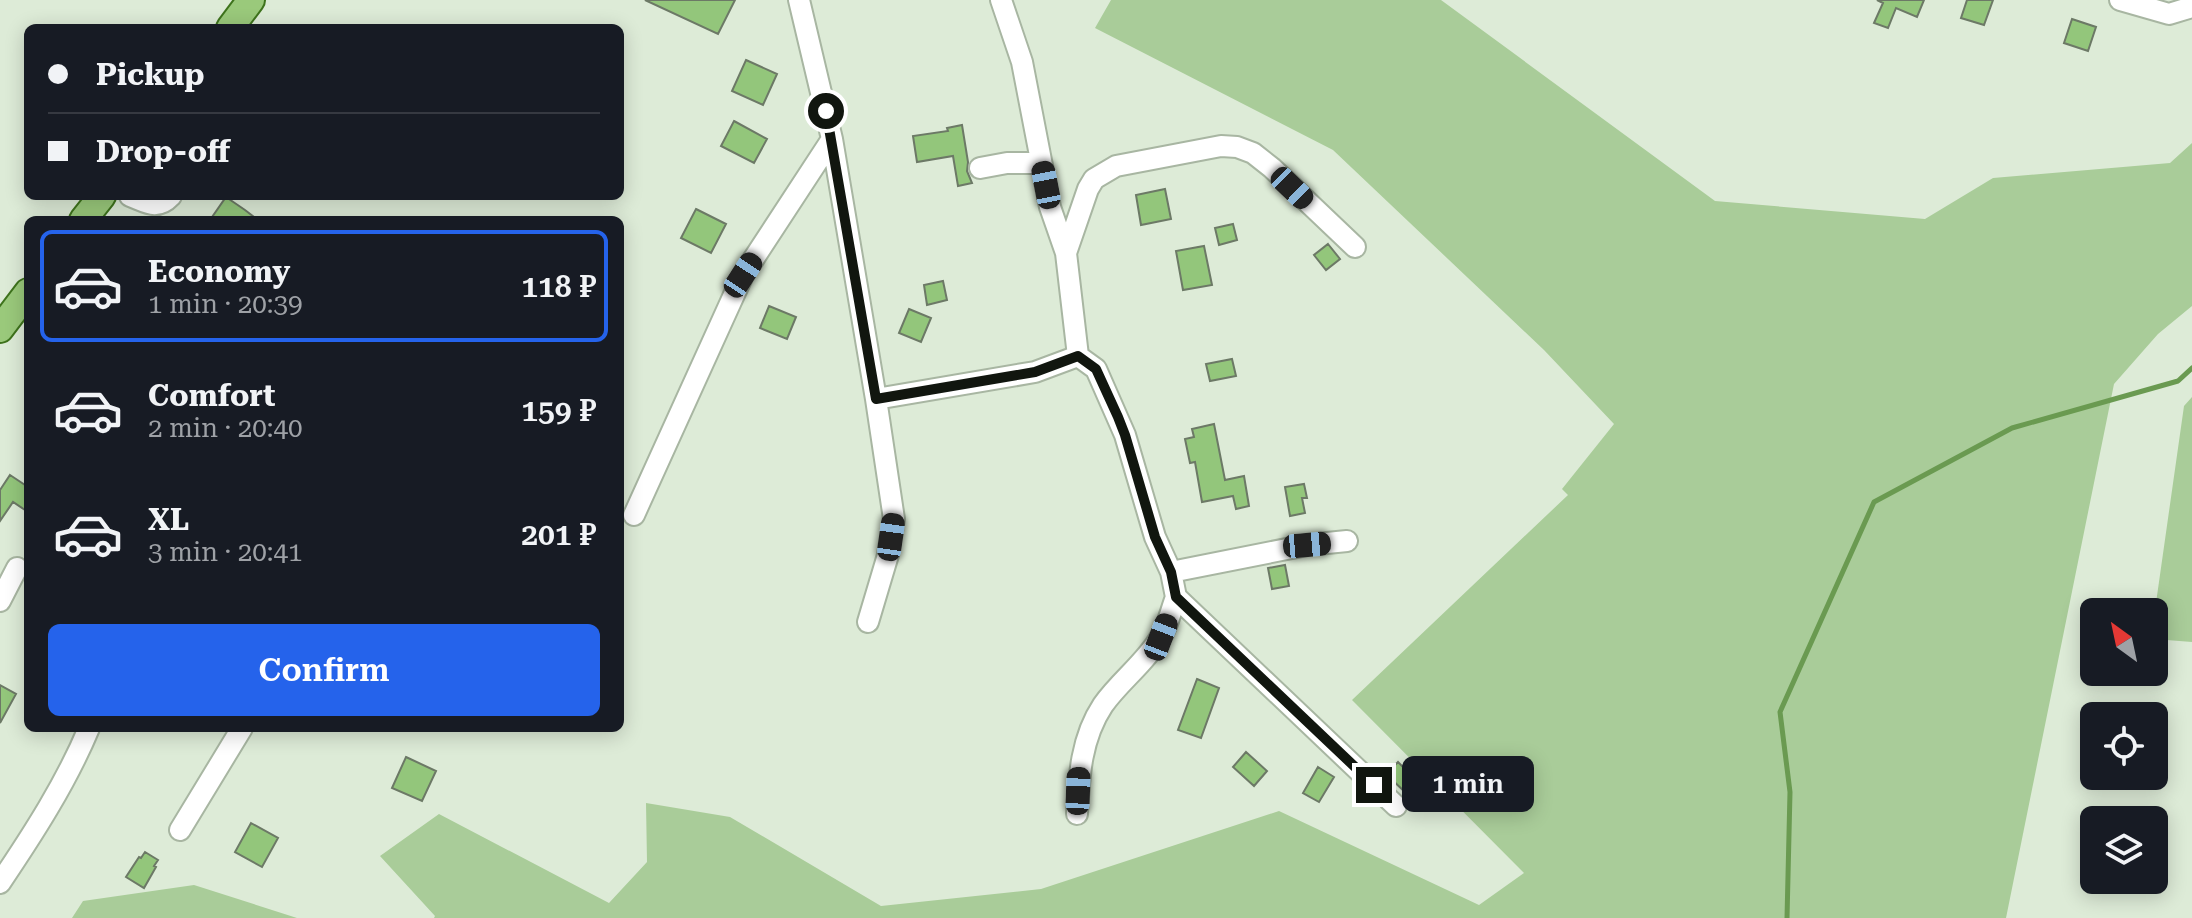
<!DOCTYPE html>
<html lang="en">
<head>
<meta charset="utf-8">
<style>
  :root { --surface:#171b24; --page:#20242c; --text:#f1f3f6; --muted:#9ea1a6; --line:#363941; --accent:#2563eb }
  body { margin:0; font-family:"Roboto Serif",serif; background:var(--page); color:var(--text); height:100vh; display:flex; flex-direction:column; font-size:30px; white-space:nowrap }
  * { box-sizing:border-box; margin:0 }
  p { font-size:26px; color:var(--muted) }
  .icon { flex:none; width:44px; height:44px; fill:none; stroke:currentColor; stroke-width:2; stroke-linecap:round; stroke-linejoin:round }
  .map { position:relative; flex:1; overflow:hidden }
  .details { position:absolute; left:24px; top:216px; width:600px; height:516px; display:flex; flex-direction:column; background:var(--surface); border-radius:12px; box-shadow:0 4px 20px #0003 }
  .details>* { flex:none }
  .hud { position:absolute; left:24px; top:24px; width:600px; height:176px; border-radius:12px; box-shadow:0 4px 20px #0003; display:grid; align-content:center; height:176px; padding:0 24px; background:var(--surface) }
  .needle { width:52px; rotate:327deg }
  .buttons { position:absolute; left:2080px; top:598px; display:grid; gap:16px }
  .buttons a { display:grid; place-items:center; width:88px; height:88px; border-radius:12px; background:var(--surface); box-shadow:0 4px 20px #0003; font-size:40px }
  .end { position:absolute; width:36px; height:36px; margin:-18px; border:10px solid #11160f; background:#fff; box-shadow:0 0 0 4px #fff }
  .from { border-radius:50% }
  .bubble { position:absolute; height:56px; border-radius:12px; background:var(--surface); box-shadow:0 4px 20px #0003; font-size:26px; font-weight:600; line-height:56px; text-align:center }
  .car { position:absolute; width:24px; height:48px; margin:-24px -12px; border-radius:10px; box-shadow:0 0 6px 2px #0007; background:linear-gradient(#222 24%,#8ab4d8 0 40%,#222 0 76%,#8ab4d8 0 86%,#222 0) }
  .hud b { display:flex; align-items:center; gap:28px; height:76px; font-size:30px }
  .hud b+b { border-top:2px solid var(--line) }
  .hud i { width:20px; height:20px; background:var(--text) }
  ul { padding:14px 0 0; list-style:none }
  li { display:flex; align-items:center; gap:24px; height:112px; margin:0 16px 12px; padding:0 8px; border:4px solid transparent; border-radius:12px }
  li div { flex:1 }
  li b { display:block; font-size:30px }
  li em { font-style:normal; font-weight:600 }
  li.on { border-color:var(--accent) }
  li>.icon { width:72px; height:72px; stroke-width:1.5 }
  .action { display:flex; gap:16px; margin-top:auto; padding:16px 24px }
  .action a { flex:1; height:92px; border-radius:12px; background:var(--accent); color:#fff; font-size:32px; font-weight:600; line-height:92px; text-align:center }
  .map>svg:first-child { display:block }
  .green { fill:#a9cc99 }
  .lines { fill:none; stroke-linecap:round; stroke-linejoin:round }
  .stream { stroke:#6a9a51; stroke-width:5 }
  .building { fill:#93c67b; stroke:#6c7966; stroke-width:2 }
  .minor-casing { stroke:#a8b6a2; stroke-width:24 }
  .major-casing { stroke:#3e731c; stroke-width:30 }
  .minor { stroke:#fff; stroke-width:20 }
  .major { stroke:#9ac97b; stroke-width:26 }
  .route { stroke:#11160f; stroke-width:10 }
</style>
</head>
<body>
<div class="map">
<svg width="2192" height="918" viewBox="0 0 2192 918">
  <rect width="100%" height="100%" fill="#ddebd7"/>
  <path class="green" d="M1111 0H1441L1715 201 1925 219 1993 178 2170 163 2192 143V306L2158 334 2114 384 2006 918H434L435 916 380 856 439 814 609 903 647 862 646 803 730 817 881 906 1041 889 1279 811 1479 905 1524 873 1352 700 1568 495 1562 489 1614 424 1544 350 1333 150 1095 28Z
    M2192 397V642L2154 639V617L2184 406Z
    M194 885 297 918H72L83 901Z"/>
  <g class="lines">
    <path class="stream" d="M1787 918 1790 792 1780 712 1874 502 2012 428 2178 381 2192 368"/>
  </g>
  <path class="building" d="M645 0H735L718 34Z
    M1877 0H1924L1917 17 1896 8 1888 28 1874 23 1883 3Z
    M1967 0H1993L1984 25 1961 18Z
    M2072 19 2096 27 2088 51 2064 43Z
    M746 60 777 74 763 105 732 91Z
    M734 121 767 139 754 163 721 146Z
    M962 125 968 162 967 171 972 183 958 186 953 156 917 162 913 136 948 131 947 128Z
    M1165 189 1171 219 1141 225 1136 195Z
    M226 197 245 210 258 220H210Z
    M696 209 726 224 711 253 681 238Z
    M1233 224 1237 240 1219 245 1215 228Z
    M1328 244 1340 259 1326 270 1314 255Z
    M1204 246 1212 285 1183 290 1176 251Z
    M943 281 947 300 927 305 924 285Z
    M769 306 796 317 787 339 760 328Z
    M909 309 931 318 921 342 899 333Z
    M1232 359 1236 376 1210 381 1206 364Z
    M1214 424 1225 480 1244 476 1249 506 1236 509 1233 496 1202 502 1195 462 1190 463 1185 439 1194 437 1192 429Z
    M10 475 28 487V512L13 502 0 521V490Z
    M1304 484 1307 498H1302L1305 513 1290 516 1285 487Z
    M1285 565 1289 586 1272 589 1268 568Z
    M1197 679 1219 688 1201 738 1178 730Z
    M0 685 16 694 0 723Z
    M1246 752 1267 771 1254 786 1233 767Z
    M406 757 436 771 422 801 392 788Z
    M1398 762 1418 782 1407 794 1386 774Z
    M1318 767 1334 777 1319 802 1303 793Z
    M251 823 278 838 262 867 235 852Z
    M145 852 158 860 154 866 156 867 144 888 126 877 139 857 141 858Z"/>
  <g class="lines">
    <g class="minor-casing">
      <path id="minor" d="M799 0 832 139 876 399 894 519 888 555 868 622
        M1001 0 1022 62 1050 207 1066 253
        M2120 0 2169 14 2192 7
        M980 168 1007 163H1041
        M130 196C146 202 157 211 171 196
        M1078 356 1066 253 1088 189 1094 179 1116 166 1221 146 1237 147 1253 153 1272 168 1355 247
        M876 399 1035 372 1078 356 1096 369 1125 435 1155 537 1171 572 1176 597 1396 806
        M634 515 743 275 832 139
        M1171 572 1307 545 1347 541
        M0 601 17 568
        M1077 814C1079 776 1081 738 1103 705 1120 681 1145 663 1160 638 1168 626 1171 610 1176 597
        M180 830 242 728
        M0 883C33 834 66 783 89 728"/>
    </g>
    <g class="major-casing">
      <path id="major" d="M230 28 251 0
        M83 220 102 196
        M0 329 28 292"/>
    </g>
    <use href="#minor" class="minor"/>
    <use href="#major" class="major"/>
  </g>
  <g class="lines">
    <path class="route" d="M826 111 876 399 1035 372 1078 356 1096 369 1118 417 1125 435 1155 537 1171 572 1176 597 1374 785"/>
  </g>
</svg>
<div class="buttons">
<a><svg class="needle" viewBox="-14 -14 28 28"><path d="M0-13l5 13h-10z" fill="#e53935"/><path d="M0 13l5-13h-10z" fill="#9ea1a6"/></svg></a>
<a><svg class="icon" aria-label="locate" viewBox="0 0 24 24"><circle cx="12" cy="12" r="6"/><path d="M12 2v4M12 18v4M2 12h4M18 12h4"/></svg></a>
<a><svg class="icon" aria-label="layers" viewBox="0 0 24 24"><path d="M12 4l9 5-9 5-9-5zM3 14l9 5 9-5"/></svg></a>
</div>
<i class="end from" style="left:826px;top:111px"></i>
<i class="end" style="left:1374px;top:785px"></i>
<div class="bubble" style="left:1402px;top:756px;width:132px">1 min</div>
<i class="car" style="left:1046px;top:185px;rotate:349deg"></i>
<i class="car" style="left:1292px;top:188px;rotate:134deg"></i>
<i class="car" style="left:743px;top:275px;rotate:33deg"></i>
<i class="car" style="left:891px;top:537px;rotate:8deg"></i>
<i class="car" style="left:1307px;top:545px;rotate:85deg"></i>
<i class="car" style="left:1161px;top:637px;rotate:21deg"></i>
<i class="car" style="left:1078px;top:791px;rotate:2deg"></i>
<div class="hud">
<b><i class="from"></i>Pickup</b>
<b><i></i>Drop-off</b>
</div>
<section class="details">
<ul>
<li class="on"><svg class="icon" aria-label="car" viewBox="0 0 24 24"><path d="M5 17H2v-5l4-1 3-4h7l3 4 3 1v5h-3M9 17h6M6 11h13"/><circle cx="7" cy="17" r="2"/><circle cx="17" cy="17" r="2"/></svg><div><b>Economy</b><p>1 min · 20:39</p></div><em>118 ₽</em></li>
<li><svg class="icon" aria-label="car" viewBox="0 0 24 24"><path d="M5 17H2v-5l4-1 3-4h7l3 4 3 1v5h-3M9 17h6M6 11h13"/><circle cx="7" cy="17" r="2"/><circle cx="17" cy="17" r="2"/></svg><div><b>Comfort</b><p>2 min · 20:40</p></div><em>159 ₽</em></li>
<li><svg class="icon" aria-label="car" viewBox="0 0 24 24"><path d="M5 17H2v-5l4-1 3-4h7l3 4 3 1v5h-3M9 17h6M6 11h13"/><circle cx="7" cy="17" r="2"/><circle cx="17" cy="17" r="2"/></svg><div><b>XL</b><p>3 min · 20:41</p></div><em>201 ₽</em></li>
</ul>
<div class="action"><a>Confirm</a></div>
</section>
</div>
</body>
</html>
